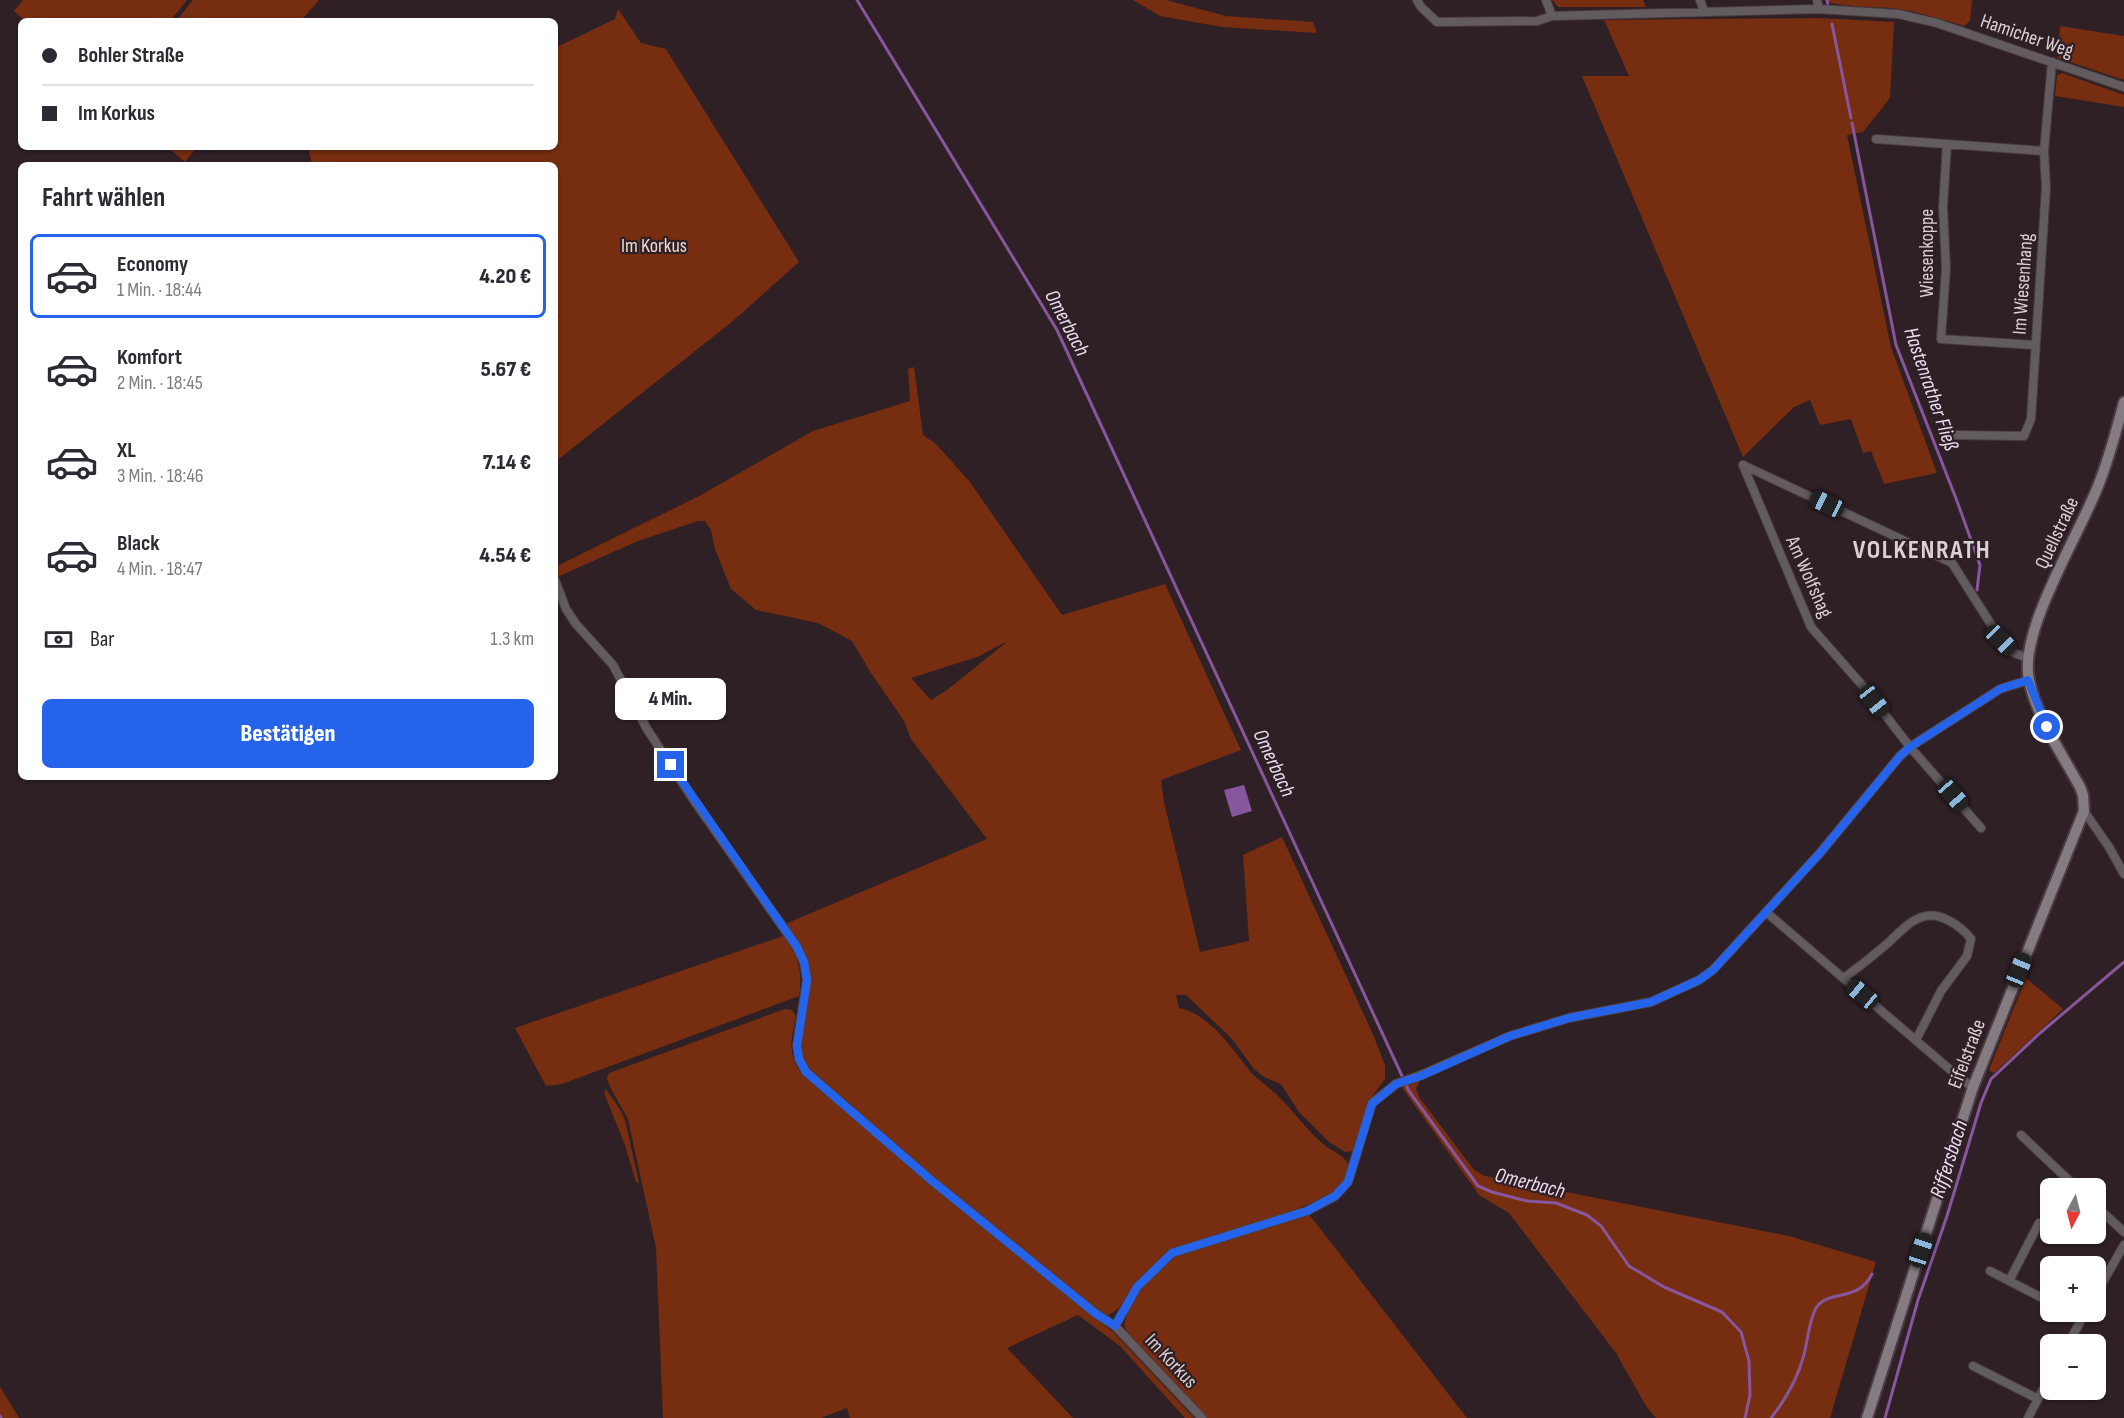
<!DOCTYPE html>
<html lang="de">
<head>
<meta charset="utf-8">
<style>
  :root { --surface:#fff; --page:#f2f2f3; --text:#2b2b33; --muted:#7c7c81; --line:#e1e1e2; --accent:#2563eb }
  body { margin:0; font-family:"Sofia Sans Condensed",sans-serif; background:var(--page); color:var(--text); height:100vh; display:flex; flex-direction:column; font-size:22px; white-space:nowrap }
  * { box-sizing:border-box; margin:0 }
  p { font-size:20px; color:var(--muted) }
  .icon { flex:none; width:33px; height:33px; fill:none; stroke:currentColor; stroke-width:2; stroke-linecap:round; stroke-linejoin:round }
  .map { position:relative; flex:1; overflow:hidden }
  .drawer { position:absolute; left:18px; top:162px; width:540px; height:618px; display:flex; flex-direction:column; background:var(--surface); border-radius:9px; box-shadow:0 2px 4px #0004 }
  .drawer>* { flex:none }
  .guide { position:absolute; left:18px; top:18px; width:540px; height:132px; border-radius:9px; box-shadow:0 2px 4px #0004; display:grid; align-content:center; height:132px; padding:0 24px; background:var(--surface) }
  .needle { width:39px; rotate:187deg }
  .tools { position:absolute; left:2040px; top:1178px; display:grid; gap:12px }
  .tools a { display:grid; place-items:center; width:66px; height:66px; border-radius:9px; background:var(--surface); box-shadow:0 2px 4px #0004; font-size:30px }
  .end { position:absolute; width:27px; height:27px; margin:-14px; border:8px solid #2563eb; background:#fff; box-shadow:0 0 0 3px #fff }
  .from { border-radius:50% }
  .bubble { position:absolute; height:42px; border-radius:9px; background:var(--surface); box-shadow:0 2px 4px #0004; font-size:20px; font-weight:800; line-height:42px; text-align:center }
  .car { position:absolute; width:18px; height:36px; margin:-18px -9px; border-radius:8px; box-shadow:0 0 4px 2px #0007; background:linear-gradient(#222 24%,#8ab4d8 0 40%,#222 0 76%,#8ab4d8 0 86%,#222 0) }
  .guide b { display:flex; align-items:center; gap:21px; height:57px; font-size:22px }
  .guide b+b { border-top:2px solid var(--line) }
  .guide i { width:15px; height:15px; background:var(--text) }
  ul { padding:0; list-style:none }
  li { display:flex; align-items:center; gap:18px; height:84px; margin:0 12px 9px; padding:0 12px; border:3px solid transparent; border-radius:9px }
  li div { flex:1 }
  li b { display:block; font-size:22px }
  li em { font-style:normal; font-weight:800 }
  li.on { border-color:var(--accent) }
  li>.icon { width:54px; height:54px; stroke-width:1.5 }
  h2 { padding:0 24px; font-size:27px; line-height:72px }
  .pay { display:flex; align-items:center; gap:15px; height:66px; padding:0 24px; font-size:22px }
  .pay p { margin-inline-start:auto }
  .action { display:flex; gap:12px; margin-top:auto; padding:12px 24px }
  .action a { flex:1; height:69px; border-radius:9px; background:var(--accent); color:#fff; font-size:24px; font-weight:800; line-height:69px; text-align:center }
  .map>svg:first-child { display:block }
  .green { fill:#762d10; fill-rule:evenodd }
  .water { fill:#88569d }
  .lines { fill:none; stroke-linecap:round; stroke-linejoin:round }
  .stream { stroke:#88569d; stroke-width:3 }
  .minor-casing { stroke:#4b3c41; stroke-width:10 }
  .secondary-casing { stroke:#4b3c41; stroke-width:14 }
  .minor { stroke:#625c60; stroke-width:8 }
  .secondary { stroke:#857b82; stroke-width:10 }
  .route { stroke:#2563eb; stroke-width:8 }
  .labels { text-anchor:middle; dominant-baseline:central; stroke-width:4.5; stroke-linejoin:round; paint-order:stroke }
  .street-label { font-size:20px; fill:#dbd1d4; stroke:#2f2025 }
  .park-label { font-size:20px; fill:#f1d9d0; stroke:#2f2025 }
  .water-label { font-size:21px; font-style:italic; fill:#ebdef2; stroke:#2f2025 }
  .district-label { font-size:26px; font-weight:bold; letter-spacing:1.5px; fill:#dbd1d4; stroke:#2f2025 }
</style>
</head>
<body>
<div class="map">
<svg width="2124" height="1418" viewBox="0 0 2124 1418">
  <rect width="100%" height="100%" fill="#2f2025"/>
  <path class="green" d="M23 0H187L170 21H25L14 11Z
    M193 0H319L301 21H176Z
    M1133 0H1166L1226 16 1313 22 1317 33 1222 27 1160 16Z
    M1552 0H1643L1646 7H1558Z
    M1824 0H1972L1970 21 1964 26C1943 19 1921 13 1899 9 1880 6 1837 8 1824 0Z
    M618 9 641 43 666 49 799 262 733 321 555 462V165H312L308 147H555V48L615 19Z
    M1820 18 1894 22 1890 98 1863 132 1847 135 1891 347 1937 473 1884 484 1871 451 1863 453 1851 419 1820 425 1810 400 1794 407 1743 457 1582 76H1629L1604 20Z
    M2060 26 2124 36V80L2058 58Z
    M2062 73 2124 95V107L2055 96 2057 75Z
    M167 147H197L185 162Z
    M914 367 923 435 936 444 970 482 1062 615 1165 584 1241 750 1161 780 1164 802 1200 952 1249 941 1243 855 1282 837 1372 1032 1385 1065V1079L1368 1102 1353 1151 1345 1152 1328 1141 1299 1112 1281 1084 1264 1077 1254 1069 1232 1039 1186 995H1176L1179 1008C1208 1013 1232 1048 1249 1070 1254 1077 1263 1082 1269 1088 1289 1104 1303 1127 1323 1144 1330 1150 1344 1155 1348 1164 1368 1204 1191 1237 1169 1252 1159 1258 1140 1277 1133 1287 1123 1300 1123 1309 1106 1316L932 1177 823 1083 809 1069 802 1057 801 1045 810 980 785 924 987 839 911 739 904 721 871 673 852 641 818 623 756 610 731 589 715 549 711 530 705 521H698L638 541 557 577 555 567 701 495 813 431 910 401 908 369ZM1008 641 947 690 931 700 911 678 977 657Z
    M786 935C798 956 803 973 799 996L562 1084 546 1086 515 1028Z
    M2026 978 2063 1009 1994 1073 1989 1070Z
    M785 1009 792 1010 796 1016C791 1042 787 1052 802 1075L1084 1310 1112 1331 1194 1418H1185L1120 1346 1078 1315 1007 1348 1073 1418H850L847 1408 821 1418H663L656 1248 628 1119 610 1087 607 1079 609 1073Z
    M1421 1079 1416 1088 1419 1097 1474 1170 1485 1176 1789 1236 1876 1262 1830 1418H1656L1646 1406 1616 1353 1509 1213 1479 1195 1403 1089 1404 1085Z
    M606 1089 621 1111 625 1120 639 1183 636 1182 625 1145 604 1093Z
    M1308 1213 1467 1418H1205L1129 1336 1124 1325C1132 1294 1151 1272 1178 1255Z
    M0 1387 1 1388 19 1418H0Z"/>
  <path class="water" d="M1244 785 1252 811 1232 817 1224 790Z"/>
  <g class="lines">
    <path class="stream" d="M857 0 1057 330 1409 1091 1478 1186 1492 1192 1527 1201 1556 1203 1587 1215 1601 1226 1629 1266 1664 1287 1722 1312 1741 1332 1749 1361 1750 1395 1745 1418
      M1827 0 1828 5
      M1832 24 1851 118
      M1852 123 1896 345 1957 501 1980 565 1977 590
      M0 1416 1 1418
      M1771 1418C1785 1400 1797 1380 1803 1358 1808 1342 1808 1323 1816 1308 1828 1289 1858 1303 1872 1274
      M1885 1418 1918 1300 1947 1216 1981 1103 1991 1079 2040 1033 2124 962"/>
    <g class="minor-casing">
      <path id="minor" d="M1417 0 1421 7 1437 22 1537 21 1552 16 1819 9 1898 14 1937 23 2124 87
        M1546 0 1552 16
        M1700 0 1704 11
        M1817 0 1819 9
        M1876 139 2044 151
        M1947 144 1943 207 1946 268 1941 339 2035 345
        M1953 435 2024 436 2031 419 2046 187 2044 151 2052 62
        M1743 465 1811 627 1862 685 1910 747 1981 828
        M1743 465 1952 563 2001 640 2014 653 2028 658
        M555 580 566 609 576 624 613 665 647 729 695 802 797 947 804 962 807 980 797 1045 799 1059 806 1072 931 1180 1095 1313 1115 1326 1202 1418
        M2084 811 2109 847 2124 874
        M1766 912 1961 1079 1973 1087
        M1844 978C1859 967 1874 955 1888 943 1898 934 1909 921 1922 917 1940 911 1961 926 1971 939L1967 956 1941 991 1916 1040
        M2021 1135 2077 1188
        M2096 1206 2124 1232
        M1990 1271 2050 1302
        M2009 1281 2039 1223
        M2096 1294 2124 1245
        M2067 1311 2082 1318
        M1115 1326 1137 1287 1172 1253 1307 1211 1335 1196 1348 1182 1372 1103 1396 1084 1421 1075 1510 1036 1569 1018 1651 1002 1699 980 1713 970 1820 853 1900 756 1910 747 2000 689 2029 680
        M2068 1344 2086 1311
        M1973 1366 2038 1399
        M2028 1418 2050 1376"/>
    </g>
    <g class="secondary-casing">
      <path id="secondary" d="M1867 1418 1973 1087 2084 811 2083 795 2080 787C2062 754 2037 718 2029 680 2018 630 2082 531 2100 481 2110 455 2117 428 2124 402"/>
    </g>
    <use href="#minor" class="minor"/>
    <use href="#secondary" class="secondary"/>
  </g>
  <g class="lines">
    <path class="route" d="M671 765 797 947 804 962 807 980 797 1046 799 1059 806 1072 931 1180 1095 1313 1115 1326 1137 1287 1172 1253 1307 1211 1335 1196 1348 1182 1372 1104 1396 1084 1421 1076 1510 1036 1569 1018 1651 1002 1699 980 1713 970 1820 853 1900 756 1910 747 2000 689 2028 680 2047 727"/>
  </g>
  <g class="labels">
    <g class="street-label">
      <text transform="translate(2027 36) rotate(19)">Hamicher Weg</text>
      <text transform="translate(1927 253) rotate(-90)">Wiesenkoppe</text>
      <text transform="translate(2023 284) rotate(-86)">Im Wiesenhang</text>
      <text transform="translate(2057 533) rotate(-65)">Quellstraße</text>
      <text transform="translate(1809 577) rotate(66)">Am Wolfshag</text>
      <text transform="translate(1967 1054) rotate(-69)">Eifelstraße</text>
      <text transform="translate(1171 1361) rotate(47)">Im Korkus</text>
    </g>
    <g class="park-label">
      <text x="654" y="246">Im Korkus</text>
    </g>
    <g class="water-label">
      <text transform="translate(1067 323) rotate(62)">Omerbach</text>
      <text transform="translate(1931 389) rotate(71)">Hastenrather Fließ</text>
      <text transform="translate(1274 763) rotate(65)">Omerbach</text>
      <text transform="translate(1949 1159) rotate(-72)">Riffersbach</text>
      <text transform="translate(1530 1183) rotate(14)">Omerbach</text>
    </g>
    <g class="district-label">
      <text x="1922" y="550">VOLKENRATH</text>
    </g>
  </g>
</svg>
<div class="tools">
<a><svg class="needle" viewBox="-14 -14 28 28"><path d="M0-13l5 13h-10z" fill="#e53935"/><path d="M0 13l5-13h-10z" fill="#7c7c81"/></svg></a>
<a>+</a>
<a>−</a>
</div>
<i class="end from" style="left:2047px;top:727px"></i>
<i class="end" style="left:671px;top:765px"></i>
<div class="bubble" style="left:615px;top:678px;width:111px">4 Min.</div>
<i class="car" style="left:1827px;top:504px;rotate:295deg"></i>
<i class="car" style="left:2001px;top:640px;rotate:135deg"></i>
<i class="car" style="left:1874px;top:701px;rotate:142deg"></i>
<i class="car" style="left:1953px;top:795px;rotate:139deg"></i>
<i class="car" style="left:2019px;top:970px;rotate:22deg"></i>
<i class="car" style="left:1862px;top:994px;rotate:310deg"></i>
<i class="car" style="left:1921px;top:1250px;rotate:18deg"></i>
<div class="guide">
<b><i class="from"></i>Bohler Straße</b>
<b><i></i>Im Korkus</b>
</div>
<section class="drawer">
<h2>Fahrt wählen</h2>
<ul>
<li class="on"><svg class="icon" aria-label="car" viewBox="0 0 24 24"><path d="M5 17H2v-5l4-1 3-4h7l3 4 3 1v5h-3M9 17h6M6 11h13"/><circle cx="7" cy="17" r="2"/><circle cx="17" cy="17" r="2"/></svg><div><b>Economy</b><p>1 Min. · 18:44</p></div><em>4.20 €</em></li>
<li><svg class="icon" aria-label="car" viewBox="0 0 24 24"><path d="M5 17H2v-5l4-1 3-4h7l3 4 3 1v5h-3M9 17h6M6 11h13"/><circle cx="7" cy="17" r="2"/><circle cx="17" cy="17" r="2"/></svg><div><b>Komfort</b><p>2 Min. · 18:45</p></div><em>5.67 €</em></li>
<li><svg class="icon" aria-label="car" viewBox="0 0 24 24"><path d="M5 17H2v-5l4-1 3-4h7l3 4 3 1v5h-3M9 17h6M6 11h13"/><circle cx="7" cy="17" r="2"/><circle cx="17" cy="17" r="2"/></svg><div><b>XL</b><p>3 Min. · 18:46</p></div><em>7.14 €</em></li>
<li><svg class="icon" aria-label="car" viewBox="0 0 24 24"><path d="M5 17H2v-5l4-1 3-4h7l3 4 3 1v5h-3M9 17h6M6 11h13"/><circle cx="7" cy="17" r="2"/><circle cx="17" cy="17" r="2"/></svg><div><b>Black</b><p>4 Min. · 18:47</p></div><em>4.54 €</em></li>
</ul>
<div class="pay"><svg class="icon" aria-label="cash" viewBox="0 0 24 24"><path d="M3 7h18v10H3z"/><circle cx="12" cy="12" r="2"/></svg>Bar<p>1.3 km</p></div>
<div class="action"><a>Bestätigen</a></div>
</section>
</div>
</body>
</html>
